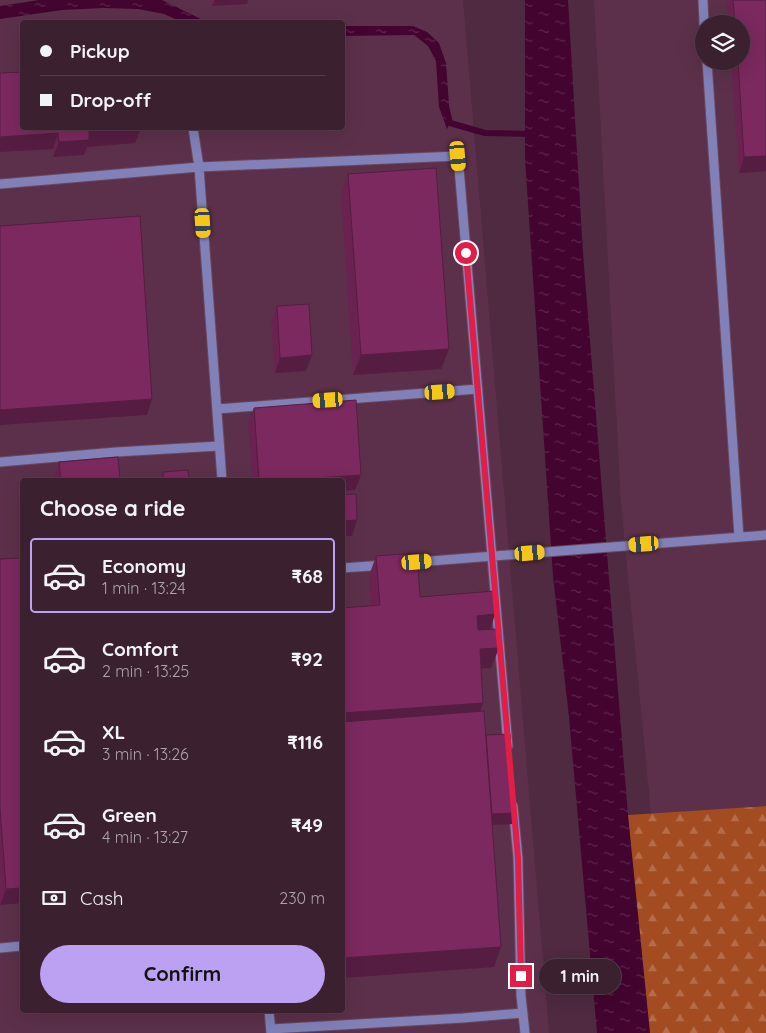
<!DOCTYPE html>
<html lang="en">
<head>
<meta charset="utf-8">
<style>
  :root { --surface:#3b2030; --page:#422838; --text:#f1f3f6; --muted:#aca3ab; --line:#543e4c; --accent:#bca0f2 }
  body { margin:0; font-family:Quicksand,sans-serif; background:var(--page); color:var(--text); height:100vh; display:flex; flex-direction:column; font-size:19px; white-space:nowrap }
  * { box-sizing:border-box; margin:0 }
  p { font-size:16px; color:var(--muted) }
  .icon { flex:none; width:28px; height:28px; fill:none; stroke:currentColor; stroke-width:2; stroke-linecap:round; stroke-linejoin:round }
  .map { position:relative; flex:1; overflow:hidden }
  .sheet { position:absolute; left:20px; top:478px; width:325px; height:535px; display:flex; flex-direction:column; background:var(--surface); border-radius:5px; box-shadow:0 5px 20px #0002,0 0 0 1px var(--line) }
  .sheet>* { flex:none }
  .guide { position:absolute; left:20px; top:20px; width:325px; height:110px; border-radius:5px; box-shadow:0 5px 20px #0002,0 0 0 1px var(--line); display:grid; align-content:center; height:110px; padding:0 20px; background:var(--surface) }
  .buttons { position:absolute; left:695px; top:15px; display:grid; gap:10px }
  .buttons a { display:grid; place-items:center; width:55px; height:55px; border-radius:50%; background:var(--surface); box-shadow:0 5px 20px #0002,0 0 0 1px var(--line); font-size:25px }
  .end { position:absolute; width:22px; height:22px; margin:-11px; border:6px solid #e11d48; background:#fff; box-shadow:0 0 0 2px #fff }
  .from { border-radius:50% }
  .bubble { position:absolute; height:35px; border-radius:18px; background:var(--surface); box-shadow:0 5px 20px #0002,0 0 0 1px var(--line); font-size:16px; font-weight:700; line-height:35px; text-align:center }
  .car { position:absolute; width:15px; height:30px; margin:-15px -8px; border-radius:6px; box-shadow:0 0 4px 1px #0007; background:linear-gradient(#f5c518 24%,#345 0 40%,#f5c518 0 76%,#345 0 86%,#f5c518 0) }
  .guide b { display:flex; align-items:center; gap:18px; height:48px; font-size:19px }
  .guide b+b { border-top:1px solid var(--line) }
  .guide i { width:12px; height:12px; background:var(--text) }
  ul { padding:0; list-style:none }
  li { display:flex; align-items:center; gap:15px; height:75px; margin:0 10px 8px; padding:0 10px; border:2px solid transparent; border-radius:5px }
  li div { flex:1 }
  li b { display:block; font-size:19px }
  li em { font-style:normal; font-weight:700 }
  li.current { border-color:var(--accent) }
  li>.icon { width:45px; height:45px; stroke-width:1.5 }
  h2 { padding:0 20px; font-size:22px; line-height:60px }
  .pay { display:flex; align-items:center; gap:12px; height:55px; padding:0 20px; font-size:19px }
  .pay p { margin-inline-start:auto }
  .button { display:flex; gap:10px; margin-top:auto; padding:10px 20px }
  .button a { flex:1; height:58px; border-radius:30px; background:var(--accent); color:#111; font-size:20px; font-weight:700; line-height:58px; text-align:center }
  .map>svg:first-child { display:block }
  .built { fill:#5c304a; fill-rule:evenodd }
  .forest { fill:url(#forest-firs) }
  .water { fill:url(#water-ripples) }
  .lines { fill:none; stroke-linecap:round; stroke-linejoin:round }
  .stream { stroke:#430430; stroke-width:6 }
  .minor-casing { stroke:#69475b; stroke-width:11 }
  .minor { stroke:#8180b9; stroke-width:9 }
  .wall { fill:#6a2351 }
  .shaded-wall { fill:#561d42 }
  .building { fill:#7b295e; stroke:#561d42 }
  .route { stroke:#e11d48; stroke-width:6 }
</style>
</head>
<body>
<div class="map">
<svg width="766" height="1033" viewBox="0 0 766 1033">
  <defs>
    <pattern id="forest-firs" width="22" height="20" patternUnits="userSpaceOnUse" patternTransform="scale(1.25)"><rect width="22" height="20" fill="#a44c21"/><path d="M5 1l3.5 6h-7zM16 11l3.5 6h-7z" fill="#b46d4b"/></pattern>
    <pattern id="water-ripples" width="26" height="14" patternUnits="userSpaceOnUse" patternTransform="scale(1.25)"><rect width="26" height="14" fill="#430430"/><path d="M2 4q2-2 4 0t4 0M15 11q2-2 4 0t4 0" fill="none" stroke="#5e274d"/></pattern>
  </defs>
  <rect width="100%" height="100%" fill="#4f2a40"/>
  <path class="built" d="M0 0H463L549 1033H0ZM22 22H342V128H22ZM22 480H342V1010H22Z
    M594 0H766V806L651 814 621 503ZM704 24H741V61H704Z"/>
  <path class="forest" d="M766 806V1033H646L628 815Z"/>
  <path class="water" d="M39 0H162L207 22H182L164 14 138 9 103 8 62 10 0 19V6Z
    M525 0H568L583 253 628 815 650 1033H597L569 717 553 576 525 159Z
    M343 26H413L427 32 439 43 446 63 449 105 452 120 447 129 439 107 436 61 428 46 414 35 343 36Z"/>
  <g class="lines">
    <path class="stream" d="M448 115 450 123 485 133 533 134"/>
    <g class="minor-casing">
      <path id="minor" d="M703 0 704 24
        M707 61 739 537
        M193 128 199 167 222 480
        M0 184 199 167 458 156 508 746
        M217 409 478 389
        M0 462 116 452 219 446
        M405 563 766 535
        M342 568 385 565
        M513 806 518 858 521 996 525 1033
        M0 948 22 946
        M269 1010 271 1033
        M271 1029 463 1018 523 1013"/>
    </g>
    <use href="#minor" class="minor"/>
  </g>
  <path class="wall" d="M212 0H248L247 4 212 6Z
    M727 0H766V171L739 173 731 61H741V24H728Z
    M0 73 135 143 87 147 84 155 53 157V149Z
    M348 174 449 349 441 369 353 375 341 194Z
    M277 306 312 355 306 371 275 373 271 322Z
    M254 408 361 475 355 490 342 491V480H252L248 423Z
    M59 462 120 480H54V478Z
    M163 472 189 480H160Z
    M376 556 420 597 495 614 490 630 491 668H481L480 712 486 737 512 824 492 825 494 967 342 978V608L371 606 369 576Z
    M22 558V903L0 905V559Z"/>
  <path class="shaded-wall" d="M215 0H248L247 4 212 6Z
    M141 128 135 143 87 147 84 155 53 157 59 142 89 131Z
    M58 133 53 149 0 152V137Z
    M766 156V171L739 173 744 157Z
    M449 349 441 369 353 375 361 355Z
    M312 355 306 371 275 373 280 358Z
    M152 399 147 415 0 425V410Z
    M361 475 355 490 342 491V480H286Z
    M357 520 352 536H342V521Z
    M495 614 488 634 469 636 477 616Z
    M499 648 491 668 472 669 480 649Z
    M483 703 476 723 342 732V713Z
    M515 813 512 824 488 825 492 814Z
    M22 888V903L0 905 6 889Z
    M501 947 494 967 342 978V958Z"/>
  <path class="building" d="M733 0H766V156L744 157 738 61H741V24H735Z
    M22 72V128H141L89 131V140L59 142 58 133 0 137V73Z
    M436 168 449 349 361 355 348 174Z
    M140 216 152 399 0 410V226Z
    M309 304 312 355 280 358 277 306Z
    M356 400 361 475 286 480H259L254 408Z
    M118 457 120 480H61L59 462Z
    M188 470 189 480H163V472Z
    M356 494 357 520 342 521V495Z
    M417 553 420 597 494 591 495 614 477 616 478 630 497 629 499 648 480 649 483 703 342 713V608L380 605 376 556Z
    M22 558V888L6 889 0 807V559Z
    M484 711 501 947 342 958V722Z
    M510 734 515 813 492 814 486 735Z"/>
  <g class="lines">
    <path class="route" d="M466 253 518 858 521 976"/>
  </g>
</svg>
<div class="buttons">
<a><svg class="icon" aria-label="layers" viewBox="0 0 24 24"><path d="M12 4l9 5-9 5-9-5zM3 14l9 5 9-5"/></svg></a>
</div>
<i class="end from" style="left:466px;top:253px"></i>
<i class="end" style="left:521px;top:976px"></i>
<div class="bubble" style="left:539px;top:959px;width:82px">1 min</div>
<i class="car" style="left:458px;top:156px;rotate:175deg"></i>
<i class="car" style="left:203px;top:223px;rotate:176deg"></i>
<i class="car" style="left:440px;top:392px;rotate:86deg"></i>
<i class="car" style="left:328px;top:400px;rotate:266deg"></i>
<i class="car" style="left:644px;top:544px;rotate:265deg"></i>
<i class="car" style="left:530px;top:553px;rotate:85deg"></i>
<i class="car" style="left:417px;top:562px;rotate:85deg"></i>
<div class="guide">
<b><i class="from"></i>Pickup</b>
<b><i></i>Drop-off</b>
</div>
<section class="sheet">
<h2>Choose a ride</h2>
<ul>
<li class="current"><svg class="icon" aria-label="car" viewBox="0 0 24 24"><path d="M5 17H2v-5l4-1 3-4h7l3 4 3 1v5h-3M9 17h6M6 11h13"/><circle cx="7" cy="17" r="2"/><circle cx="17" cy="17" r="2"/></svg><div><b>Economy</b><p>1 min · 13:24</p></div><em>₹68</em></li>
<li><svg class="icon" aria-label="car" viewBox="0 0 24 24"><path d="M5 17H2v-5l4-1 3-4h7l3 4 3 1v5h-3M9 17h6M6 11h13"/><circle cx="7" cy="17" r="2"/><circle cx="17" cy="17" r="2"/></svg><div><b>Comfort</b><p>2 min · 13:25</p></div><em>₹92</em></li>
<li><svg class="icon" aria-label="car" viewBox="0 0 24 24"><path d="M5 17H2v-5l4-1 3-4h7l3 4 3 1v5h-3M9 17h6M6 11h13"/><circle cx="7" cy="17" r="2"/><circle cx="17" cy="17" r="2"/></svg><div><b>XL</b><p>3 min · 13:26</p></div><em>₹116</em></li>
<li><svg class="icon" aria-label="car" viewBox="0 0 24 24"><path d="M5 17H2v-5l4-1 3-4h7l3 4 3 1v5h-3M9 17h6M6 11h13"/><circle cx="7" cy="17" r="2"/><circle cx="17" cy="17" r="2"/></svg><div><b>Green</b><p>4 min · 13:27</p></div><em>₹49</em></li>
</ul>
<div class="pay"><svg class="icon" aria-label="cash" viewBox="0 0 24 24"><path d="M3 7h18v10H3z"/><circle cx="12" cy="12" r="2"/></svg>Cash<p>230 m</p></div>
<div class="button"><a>Confirm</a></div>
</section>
</div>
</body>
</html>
